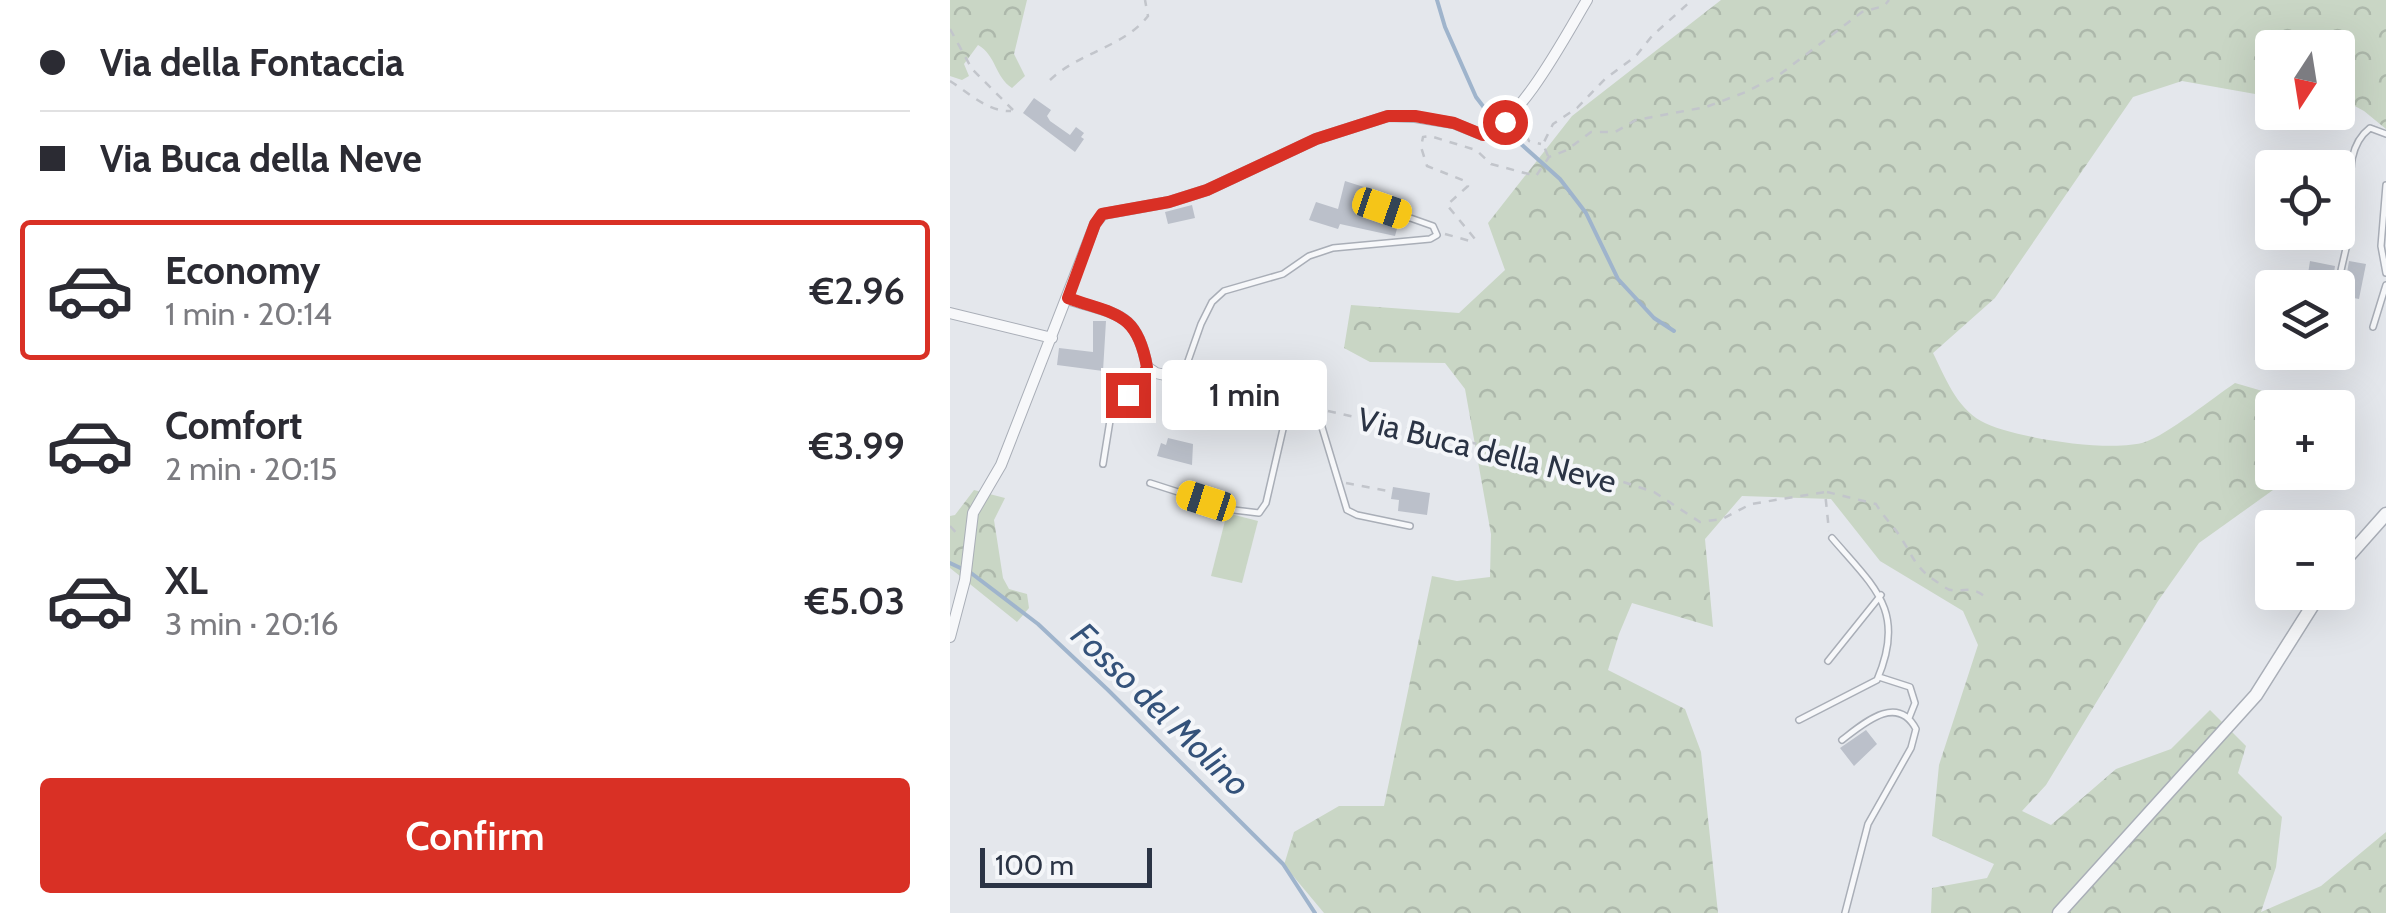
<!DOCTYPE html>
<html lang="en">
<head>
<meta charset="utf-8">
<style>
  :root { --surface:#fff; --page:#f2f2f3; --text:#2b2b33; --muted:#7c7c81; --line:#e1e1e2; --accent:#d93025 }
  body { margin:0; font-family:Cabin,sans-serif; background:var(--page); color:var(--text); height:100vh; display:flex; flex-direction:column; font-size:38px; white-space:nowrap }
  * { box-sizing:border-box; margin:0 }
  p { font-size:32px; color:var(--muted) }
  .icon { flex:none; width:55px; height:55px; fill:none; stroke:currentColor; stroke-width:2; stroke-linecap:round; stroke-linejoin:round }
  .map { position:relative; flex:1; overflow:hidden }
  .drawer { display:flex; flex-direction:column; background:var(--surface); width:950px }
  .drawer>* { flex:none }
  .banner { display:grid; align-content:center; height:220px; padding:0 40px; background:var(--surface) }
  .needle { width:65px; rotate:192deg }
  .controls { position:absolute; left:1305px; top:30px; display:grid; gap:20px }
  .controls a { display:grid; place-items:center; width:100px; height:100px; border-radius:10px; background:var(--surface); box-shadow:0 10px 40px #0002; font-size:50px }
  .scale { position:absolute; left:30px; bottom:25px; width:172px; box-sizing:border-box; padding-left:10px; border:5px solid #2b3445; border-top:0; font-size:28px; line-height:35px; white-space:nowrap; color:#2b3445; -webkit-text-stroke:8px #f4f6f9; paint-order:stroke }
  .end { position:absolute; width:45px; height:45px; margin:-22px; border:12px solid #d93025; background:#fff; box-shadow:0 0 0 5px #fff }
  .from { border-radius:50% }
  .bubble { position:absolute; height:70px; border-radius:10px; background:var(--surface); box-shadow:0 10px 40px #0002; font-size:32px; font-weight:600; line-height:70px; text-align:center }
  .car { position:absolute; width:30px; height:60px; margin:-30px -15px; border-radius:12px; box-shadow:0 0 8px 2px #0007; background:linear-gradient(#f5c518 24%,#345 0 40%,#f5c518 0 76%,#345 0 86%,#f5c518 0) }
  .banner b { display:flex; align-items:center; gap:35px; height:95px; font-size:38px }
  .banner b+b { border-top:2px solid var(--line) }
  .banner i { width:25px; height:25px; background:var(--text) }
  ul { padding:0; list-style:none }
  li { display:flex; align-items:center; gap:30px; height:140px; margin:0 20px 15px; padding:0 20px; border:5px solid transparent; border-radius:10px }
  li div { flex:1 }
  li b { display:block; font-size:38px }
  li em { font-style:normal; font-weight:600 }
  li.selected { border-color:var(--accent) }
  li>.icon { width:90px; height:90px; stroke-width:1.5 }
  .primary-button { display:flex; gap:20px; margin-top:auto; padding:20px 40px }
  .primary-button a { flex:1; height:115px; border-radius:10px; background:var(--accent); color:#fff; font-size:40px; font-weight:600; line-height:115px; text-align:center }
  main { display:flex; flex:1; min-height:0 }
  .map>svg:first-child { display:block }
  .forest { fill:url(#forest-crowns) }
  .pitch { fill:#c9d6c5 }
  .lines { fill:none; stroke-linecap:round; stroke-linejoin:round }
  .stream { stroke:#9fb4cc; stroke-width:4 }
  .building { fill:#bbc0ca }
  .service-casing { stroke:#a9aeb7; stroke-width:8 }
  .minor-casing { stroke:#a9aeb7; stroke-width:12 }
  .tertiary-casing { stroke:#a9aeb7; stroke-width:15 }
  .path { stroke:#c2c5cb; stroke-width:2.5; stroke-dasharray:8 8; stroke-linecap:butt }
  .service { stroke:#f7f8fa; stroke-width:5 }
  .minor { stroke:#f7f8fa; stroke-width:10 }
  .tertiary { stroke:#f7f8fa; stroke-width:12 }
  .route { stroke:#d93025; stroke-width:12 }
  .labels { text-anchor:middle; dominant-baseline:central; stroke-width:8; stroke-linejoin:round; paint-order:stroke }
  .street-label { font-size:32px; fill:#2b3445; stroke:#f4f6f9 }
  .water-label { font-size:35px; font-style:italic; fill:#34527a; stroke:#f4f6f9 }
</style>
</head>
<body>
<main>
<section class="drawer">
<div class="banner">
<b><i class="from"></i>Via della Fontaccia</b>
<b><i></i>Via Buca della Neve</b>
</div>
<ul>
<li class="selected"><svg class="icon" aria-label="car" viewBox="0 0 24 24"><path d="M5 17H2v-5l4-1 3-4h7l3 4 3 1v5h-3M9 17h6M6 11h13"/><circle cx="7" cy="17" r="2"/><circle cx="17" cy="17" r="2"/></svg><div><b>Economy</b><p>1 min · 20:14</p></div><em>€2.96</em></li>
<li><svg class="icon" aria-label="car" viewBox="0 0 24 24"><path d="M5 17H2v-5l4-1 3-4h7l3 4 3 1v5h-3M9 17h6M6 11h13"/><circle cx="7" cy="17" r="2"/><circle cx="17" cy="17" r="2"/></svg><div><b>Comfort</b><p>2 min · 20:15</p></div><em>€3.99</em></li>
<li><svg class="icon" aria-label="car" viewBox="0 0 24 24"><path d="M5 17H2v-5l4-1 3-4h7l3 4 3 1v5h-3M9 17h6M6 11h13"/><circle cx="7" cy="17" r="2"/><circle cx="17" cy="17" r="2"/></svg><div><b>XL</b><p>3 min · 20:16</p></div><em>€5.03</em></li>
</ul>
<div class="primary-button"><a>Confirm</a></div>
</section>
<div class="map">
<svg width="1436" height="913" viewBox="0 0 1436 913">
  <defs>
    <pattern id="forest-crowns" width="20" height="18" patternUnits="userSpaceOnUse" patternTransform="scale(2.5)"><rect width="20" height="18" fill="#c9d6c5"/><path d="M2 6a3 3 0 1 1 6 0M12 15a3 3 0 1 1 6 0" fill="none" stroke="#adb8ab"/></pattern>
  </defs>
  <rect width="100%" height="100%" fill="#e4e7ec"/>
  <path class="forest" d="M0 0H77L64 54 75 76 62 88C45 77 46 55 28 45L14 64 19 76 12 80 0 76Z
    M771 0H1436V129L1414 111 1388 97V48H1322V97L1232 81 1183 97 1045 298 983 353C995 377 1006 407 1031 421 1061 438 1162 453 1195 442 1217 435 1264 397 1285 383L1326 395 1344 407 1322 408V472L1343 473 1337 480 1249 543 1208 601 1096 785 1072 811 1101 825 1166 769 1221 749 1260 710 1296 746 1288 773 1332 817 1326 867 1311 912 1371 886 1436 832V913H981L982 888 1037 878 1044 864 982 836 989 765 1028 645 1013 611 930 561 881 499 792 496 755 539 763 627 682 603 669 634 658 670 735 709 751 752 768 913H374L334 865 344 832 389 806H434L482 576 507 581 540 577 541 534 515 389 495 363 420 362 394 348 401 305 509 313 555 270 538 223 622 116Z
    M24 490 55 498 44 520 53 578 59 589 77 594 79 608 67 622 0 568V516L5 515Z"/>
  <path class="pitch" d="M277 513 308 521 292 583 261 576Z"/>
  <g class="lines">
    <path class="stream" d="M487 0 495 27 526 97 542 118 610 179 636 213 668 279 704 318 724 331
      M0 563 21 573 88 624 158 690 333 864 365 913"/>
  </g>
  <path class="building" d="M84 98 101 110 97 116 100 121 120 135 126 127 134 133 131 137 134 139 125 152 73 113Z
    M395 181 417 188 412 203 449 221 445 236 390 224 388 229 359 220 366 202 388 209Z
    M242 205 245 218 218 224 215 212Z
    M1360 261 1385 266 1383 279 1358 274Z
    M1399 261 1416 264 1409 299 1388 295 1394 291Z
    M143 321H156L153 371 107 365 109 348 143 352Z
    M218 438 243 444 242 465 207 456 211 443 216 445Z
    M443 487 480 493 477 515 448 511 449 500 441 499Z
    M916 730 927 744 904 766 890 748Z"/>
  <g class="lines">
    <g class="service-casing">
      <path id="service" d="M1436 185 1431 246 1436 273
        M1388 289C1390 267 1398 247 1400 226 1405 195 1390 151 1420 128L1436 134
        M1423 327 1436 285
        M232 378 251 324 262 302 274 291 333 274 359 256 383 248 480 239 487 235 483 226 432 208
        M371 424 397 510 407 515 460 526
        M153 464 162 408 171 398 185 392 197 368
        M200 483 284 510 309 513 316 503 339 403
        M878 661 931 595
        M929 677 960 687 965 703 959 718
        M849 720 927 680C957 611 924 587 882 538
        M892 740C913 724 947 693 966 729L961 748 918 824 895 913"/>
    </g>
    <g class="minor-casing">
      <path id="minor" d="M118 299C166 315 187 311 197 367L206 373 367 409
        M0 313 102 338
        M0 637 15 580 23 513 51 465 145 224 153 214 219 202 257 190 366 139 438 116 465 117 503 123 533 135C570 123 616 35 637 0"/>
    </g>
    <g class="tertiary-casing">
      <path id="tertiary" d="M1388 568 1436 514
        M1109 913 1306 695 1371 592"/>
    </g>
    <path class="path" d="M0 29 22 69 63 110
      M100 80C128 53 174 47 198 16L195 0
      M0 81C19 93 38 112 61 111
      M565 124 574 130 579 141 591 144
      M598 156 593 144 603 124 627 108 655 79 686 56 702 36 742 0
      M495 234 520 241 525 239 497 205 518 186 515 181 477 166 471 147 473 137 480 136 526 150 541 164 586 176 599 157 617 150 641 132H665L686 120 756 107 796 92 829 75 912 12 934 6 939 0
      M378 411 618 464 704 492 750 522 772 519 801 504 875 492 879 531
      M396 483 438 491
      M877 492 926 504C934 518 942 524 949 535 964 557 964 567 987 582 991 584 997 590 1001 590 1018 592 1020 585 1037 598
      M0 526 9 536"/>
    <use href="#service" class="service"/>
    <use href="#minor" class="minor"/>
    <use href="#tertiary" class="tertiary"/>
  </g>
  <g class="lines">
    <path class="route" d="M178 395 185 392 197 367C187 311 165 315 118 298L145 224 152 214 219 202 257 190 366 139 438 116H465L504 123 533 135 546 131 555 122"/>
  </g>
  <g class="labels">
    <g class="street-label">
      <text transform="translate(537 450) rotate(14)">Via Buca della Neve</text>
    </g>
    <g class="water-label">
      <text transform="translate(211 709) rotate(44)">Fosso del Molino</text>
    </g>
  </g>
</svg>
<div class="controls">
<a><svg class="needle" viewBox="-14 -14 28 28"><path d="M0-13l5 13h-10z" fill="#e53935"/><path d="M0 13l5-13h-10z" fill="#7c7c81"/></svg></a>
<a><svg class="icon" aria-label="locate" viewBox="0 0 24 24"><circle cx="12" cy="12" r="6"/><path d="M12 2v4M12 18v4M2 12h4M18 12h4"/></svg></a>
<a><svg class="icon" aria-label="layers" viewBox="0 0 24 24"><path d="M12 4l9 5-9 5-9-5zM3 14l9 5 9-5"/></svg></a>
<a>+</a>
<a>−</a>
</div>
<div class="scale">100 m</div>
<i class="end from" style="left:555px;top:122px"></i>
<i class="end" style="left:178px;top:395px"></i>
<div class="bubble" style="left:212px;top:360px;width:165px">1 min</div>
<i class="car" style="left:432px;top:208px;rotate:109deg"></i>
<i class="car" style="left:256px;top:501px;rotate:288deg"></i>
</div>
</main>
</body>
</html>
